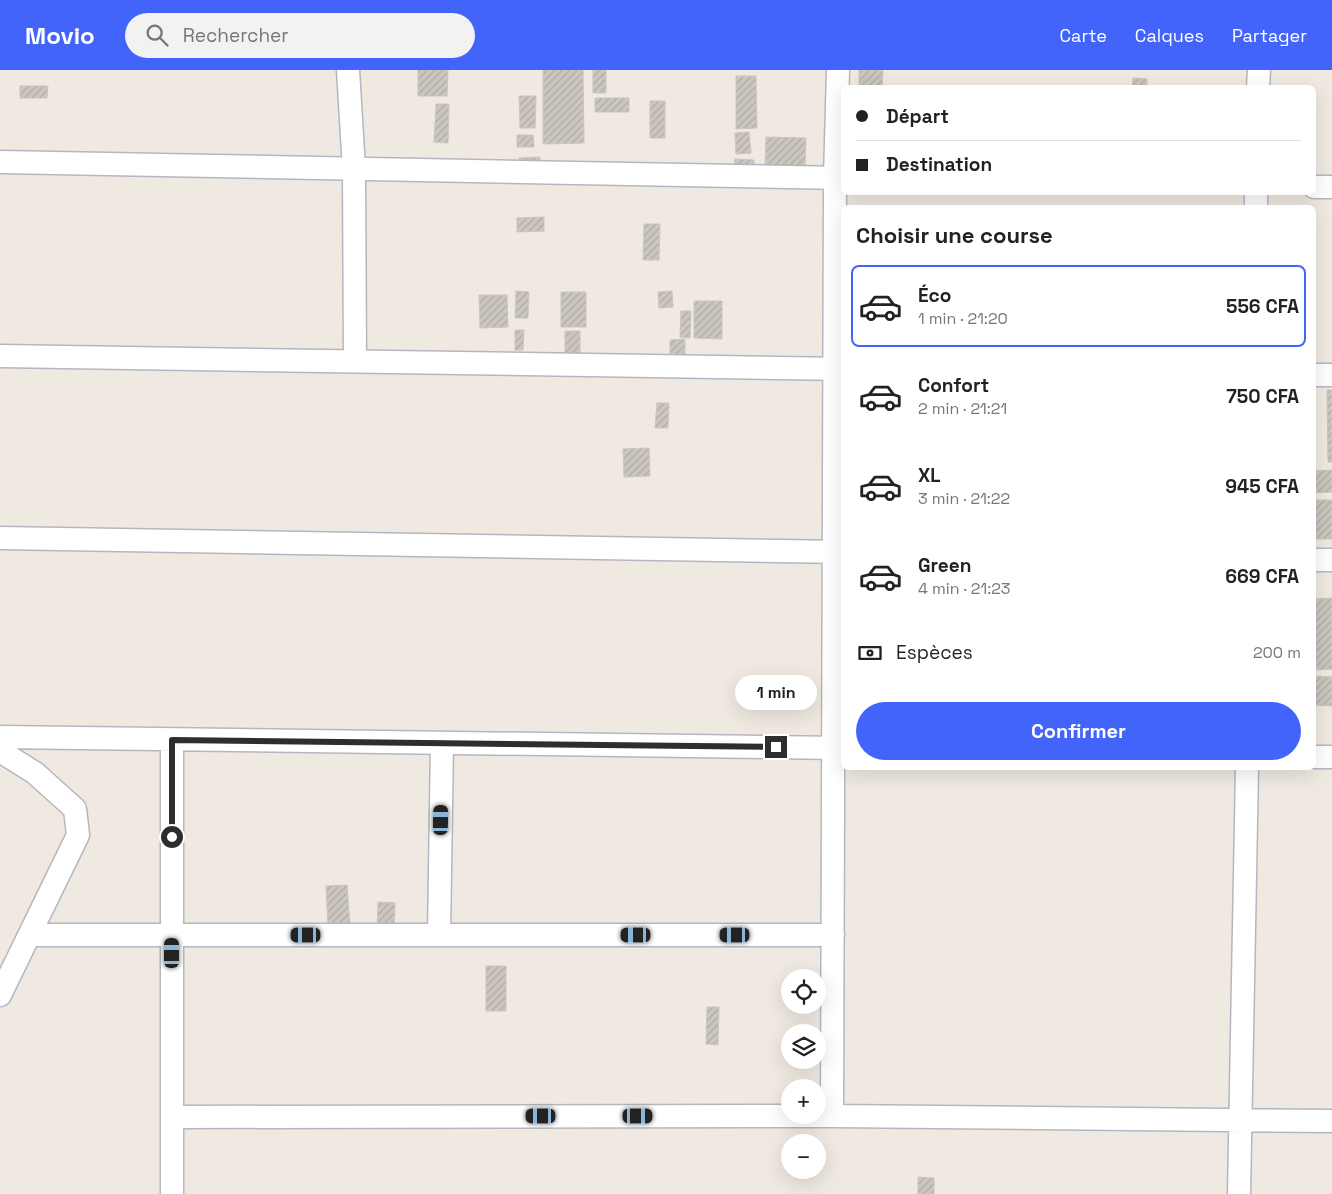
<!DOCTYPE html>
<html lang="fr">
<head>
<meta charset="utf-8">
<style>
  :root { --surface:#fff; --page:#f2f2f2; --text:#222; --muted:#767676; --line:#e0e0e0; --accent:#4264fb }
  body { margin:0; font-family:"Space Grotesk",sans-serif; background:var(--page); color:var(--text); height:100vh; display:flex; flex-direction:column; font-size:19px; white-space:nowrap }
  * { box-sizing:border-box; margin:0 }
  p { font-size:16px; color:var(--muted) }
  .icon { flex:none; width:28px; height:28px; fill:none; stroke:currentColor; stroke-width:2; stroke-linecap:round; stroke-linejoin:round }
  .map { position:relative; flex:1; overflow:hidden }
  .details { position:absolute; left:841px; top:135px; width:475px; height:565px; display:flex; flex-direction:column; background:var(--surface); border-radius:8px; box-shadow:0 5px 20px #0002 }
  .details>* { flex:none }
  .hud { position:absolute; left:841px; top:15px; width:475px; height:110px; border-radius:8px; box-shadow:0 5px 20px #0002; display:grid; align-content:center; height:110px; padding:0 15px; background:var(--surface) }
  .tools { position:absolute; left:781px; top:899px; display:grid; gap:10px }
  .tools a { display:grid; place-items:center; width:45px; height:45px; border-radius:50%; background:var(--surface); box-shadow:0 5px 20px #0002; font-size:25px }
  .end { position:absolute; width:22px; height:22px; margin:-11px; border:6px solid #2e2e2e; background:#fff; box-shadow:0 0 0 2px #fff }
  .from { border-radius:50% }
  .bubble { position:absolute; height:35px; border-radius:18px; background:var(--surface); box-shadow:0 5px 20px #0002; font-size:16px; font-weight:600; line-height:35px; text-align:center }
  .car { position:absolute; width:15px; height:30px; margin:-15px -8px; border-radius:6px; box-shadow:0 0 4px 1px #0007; background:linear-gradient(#222 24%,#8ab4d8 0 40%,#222 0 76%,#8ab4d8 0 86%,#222 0) }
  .hud b { display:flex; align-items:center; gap:18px; height:48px; font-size:19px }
  .hud b+b { border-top:1px solid var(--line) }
  .hud i { width:12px; height:12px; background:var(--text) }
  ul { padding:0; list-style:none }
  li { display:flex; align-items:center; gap:15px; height:82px; margin:0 10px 8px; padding:0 5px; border:2px solid transparent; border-radius:8px }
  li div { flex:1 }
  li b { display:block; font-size:19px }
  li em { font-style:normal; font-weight:600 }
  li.current { border-color:var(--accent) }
  li>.icon { width:45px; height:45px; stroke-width:1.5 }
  h2 { padding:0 15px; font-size:22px; line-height:60px }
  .pay { display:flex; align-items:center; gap:12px; height:55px; padding:0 15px; font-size:19px }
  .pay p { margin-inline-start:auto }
  .action { display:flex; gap:10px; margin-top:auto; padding:10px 15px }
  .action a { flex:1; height:58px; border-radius:30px; background:var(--accent); color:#fff; font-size:20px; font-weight:600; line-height:58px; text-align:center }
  header { display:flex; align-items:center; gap:30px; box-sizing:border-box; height:70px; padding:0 25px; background:var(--accent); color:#fff }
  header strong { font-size:24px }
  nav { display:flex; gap:28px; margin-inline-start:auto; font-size:18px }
  .search { width:350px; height:45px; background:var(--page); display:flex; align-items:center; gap:12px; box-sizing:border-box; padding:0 18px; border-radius:28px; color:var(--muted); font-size:19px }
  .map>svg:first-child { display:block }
  .building { fill:url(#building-hatch); stroke:#cbc5ba }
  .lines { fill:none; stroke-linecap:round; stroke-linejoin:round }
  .street-casing { stroke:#b4b7c1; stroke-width:25 }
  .street { stroke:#fff; stroke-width:22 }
  .route { stroke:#2e2e2e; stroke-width:6 }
</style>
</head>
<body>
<header>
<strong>Movio</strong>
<div class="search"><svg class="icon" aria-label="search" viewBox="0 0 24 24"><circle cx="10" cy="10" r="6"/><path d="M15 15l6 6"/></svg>Rechercher</div>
<nav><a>Carte</a><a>Calques</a><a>Partager</a></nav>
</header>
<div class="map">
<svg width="1332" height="1124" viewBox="0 0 1332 1124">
  <defs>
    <pattern id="building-hatch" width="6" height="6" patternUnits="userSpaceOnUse" patternTransform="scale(1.25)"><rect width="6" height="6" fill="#cbc7bf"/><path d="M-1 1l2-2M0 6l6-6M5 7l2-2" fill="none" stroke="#afaba4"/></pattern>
  </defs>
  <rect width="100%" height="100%" fill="#efe9e1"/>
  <path class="building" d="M418 0H448L447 26H418Z
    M543 0H583L584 73 543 74Z
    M593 0H606V23H593Z
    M859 0H883L882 18H859Z
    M736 6H756L757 58 736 59Z
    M1133 8 1147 9V18H1132Z
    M20 16H48L47 28H20Z
    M519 26H536L535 58H520Z
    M595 28H629V42H595Z
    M650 31H665V68H650Z
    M436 34H449L448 73 434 72Z
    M749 62 751 83 736 84 735 63Z
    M517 65H533L534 77H517Z
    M766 67 806 68 805 98 765 96Z
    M540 87V98L520 99 519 88Z
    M735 89 754 90V101L734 100Z
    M544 147V161L517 162V148Z
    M644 154H660L659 190H643Z
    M516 221 529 222 528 248H515Z
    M672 221 673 237 659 238 658 222Z
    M561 222H586V257H561Z
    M479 225H507L508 257 480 258Z
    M694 231H722V269L694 268Z
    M681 241H691L690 268 680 267Z
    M515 260H524L523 280H515Z
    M565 261H580V286H565Z
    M685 269V288H670V270Z
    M1327 320H1332V392H1328Z
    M657 333H669L668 358H655Z
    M649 378 650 406 624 407 623 379Z
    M1332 400V422L1314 423V401Z
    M1314 430H1332V469H1314Z
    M1332 528V599L1314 600V529Z
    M1314 606 1332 607V636L1314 635Z
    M347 815 350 855 328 857 326 816Z
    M378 832 395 833 394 859 377 858Z
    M486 896H506V941H486Z
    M707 937H719L718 975 706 974Z
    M918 1107 934 1108V1124H918Z"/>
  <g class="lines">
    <g class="street-casing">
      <path id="street" d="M348 0 354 99 355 291
        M1258 18 1259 0
        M0 92 844 108
        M1314 117H1332
        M1256 138V122
        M0 286 844 299
        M1314 305H1332
        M0 468 844 482
        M1314 490H1332
        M0 667 844 678
        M172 670V1124
        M0 681 35 703 75 739 78 765 0 925
        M1314 687H1332
        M30 865H833
        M439 865 442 673
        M832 1046 835 108 838 0
        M172 1047 832 1046 1332 1051
        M1239 1124 1247 698"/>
    </g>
    <use href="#street" class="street"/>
  </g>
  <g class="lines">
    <path class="route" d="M172 767V670L776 677"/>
  </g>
</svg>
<div class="tools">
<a><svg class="icon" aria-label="locate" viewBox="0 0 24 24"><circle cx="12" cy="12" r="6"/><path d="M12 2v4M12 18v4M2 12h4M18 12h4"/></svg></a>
<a><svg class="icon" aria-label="layers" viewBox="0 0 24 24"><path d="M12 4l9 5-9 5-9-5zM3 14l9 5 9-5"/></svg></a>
<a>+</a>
<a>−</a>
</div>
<i class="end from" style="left:172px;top:767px"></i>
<i class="end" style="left:776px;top:677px"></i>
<div class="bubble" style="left:735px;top:605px;width:82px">1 min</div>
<i class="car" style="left:441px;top:750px;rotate:1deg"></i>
<i class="car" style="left:306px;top:865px;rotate:270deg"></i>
<i class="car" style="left:636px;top:865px;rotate:270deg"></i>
<i class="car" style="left:735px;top:865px;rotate:270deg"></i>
<i class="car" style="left:172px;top:883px;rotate:0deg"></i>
<i class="car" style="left:541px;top:1046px;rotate:270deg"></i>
<i class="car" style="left:638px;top:1046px;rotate:90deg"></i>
<div class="hud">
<b><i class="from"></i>Départ</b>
<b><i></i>Destination</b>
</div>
<section class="details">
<h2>Choisir une course</h2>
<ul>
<li class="current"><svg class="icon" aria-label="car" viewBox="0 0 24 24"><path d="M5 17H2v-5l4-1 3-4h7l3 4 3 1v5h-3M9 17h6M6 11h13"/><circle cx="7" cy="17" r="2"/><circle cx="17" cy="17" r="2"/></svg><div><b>Éco</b><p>1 min · 21:20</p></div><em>556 CFA</em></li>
<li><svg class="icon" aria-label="car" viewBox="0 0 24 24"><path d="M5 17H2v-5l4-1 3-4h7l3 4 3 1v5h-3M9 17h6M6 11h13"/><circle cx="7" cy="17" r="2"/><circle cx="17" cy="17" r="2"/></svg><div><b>Confort</b><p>2 min · 21:21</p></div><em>750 CFA</em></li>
<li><svg class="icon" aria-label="car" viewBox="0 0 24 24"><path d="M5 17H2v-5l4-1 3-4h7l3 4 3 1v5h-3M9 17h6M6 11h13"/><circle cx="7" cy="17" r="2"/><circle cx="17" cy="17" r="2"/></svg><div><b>XL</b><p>3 min · 21:22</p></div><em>945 CFA</em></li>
<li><svg class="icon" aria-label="car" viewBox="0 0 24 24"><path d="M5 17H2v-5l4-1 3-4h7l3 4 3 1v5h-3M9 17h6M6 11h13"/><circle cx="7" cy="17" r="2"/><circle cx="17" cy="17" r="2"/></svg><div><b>Green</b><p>4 min · 21:23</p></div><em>669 CFA</em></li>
</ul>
<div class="pay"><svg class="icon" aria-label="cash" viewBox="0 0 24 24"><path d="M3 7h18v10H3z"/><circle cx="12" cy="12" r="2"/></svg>Espèces<p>200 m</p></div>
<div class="action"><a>Confirmer</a></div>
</section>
</div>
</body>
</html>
